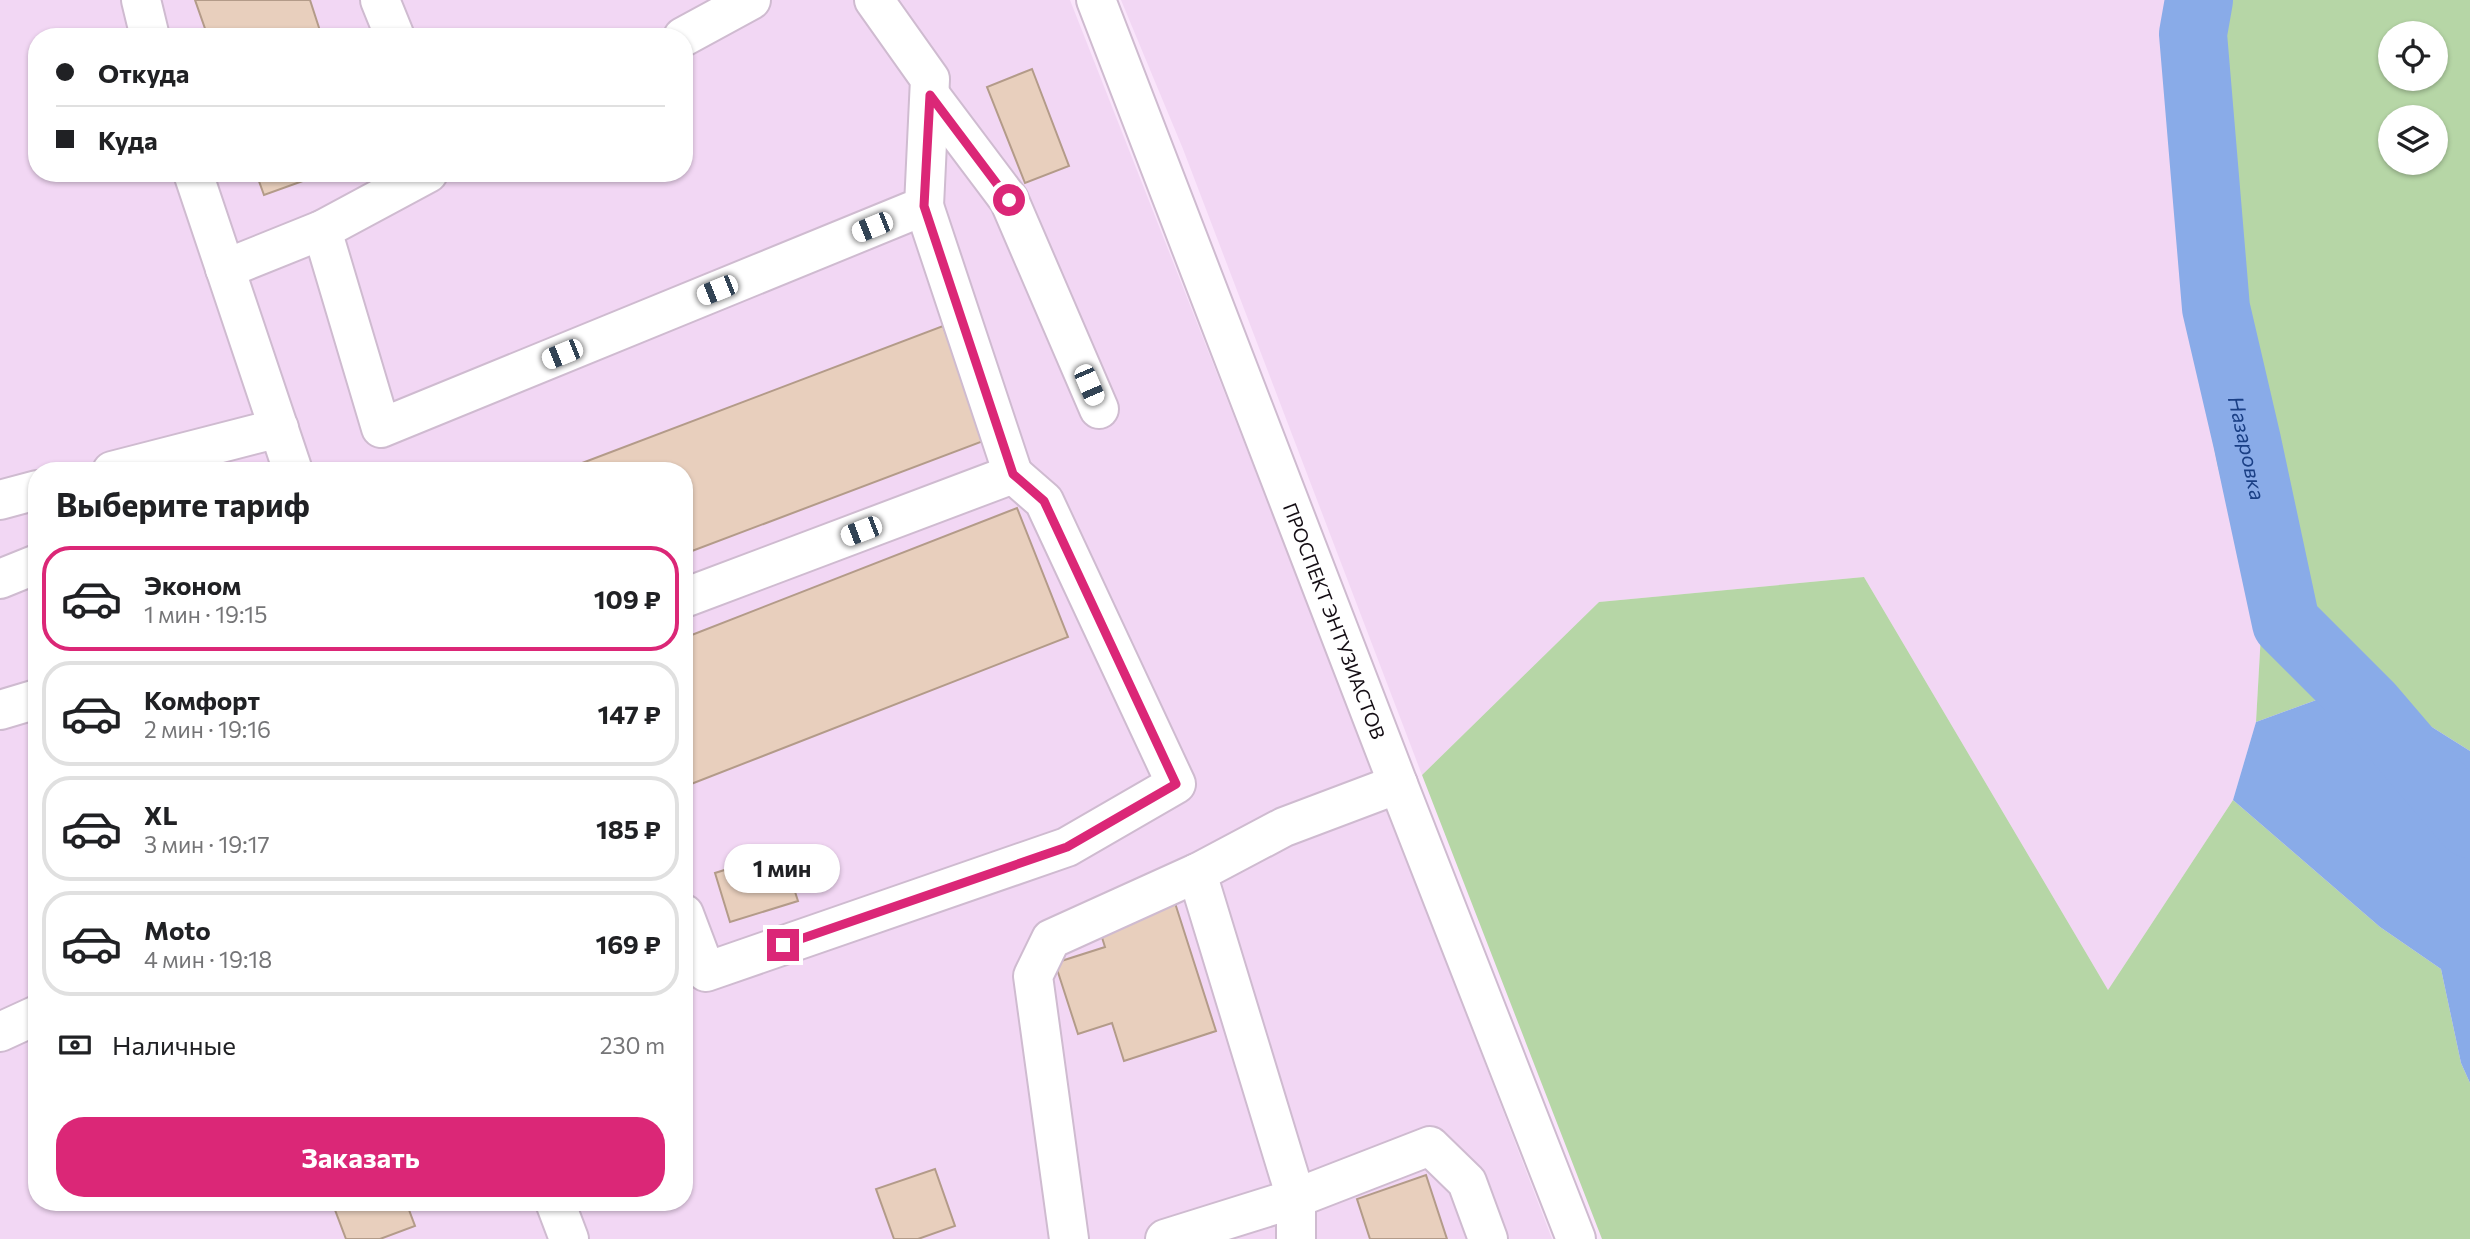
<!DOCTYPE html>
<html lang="ru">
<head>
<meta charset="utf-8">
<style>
  :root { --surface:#fff; --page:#f6f6f6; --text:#202124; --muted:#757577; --line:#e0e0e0; --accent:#db2777 }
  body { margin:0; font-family:Commissioner,sans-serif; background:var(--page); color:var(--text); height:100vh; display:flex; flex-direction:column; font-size:26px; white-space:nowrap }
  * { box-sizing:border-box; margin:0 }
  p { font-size:23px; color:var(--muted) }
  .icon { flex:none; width:38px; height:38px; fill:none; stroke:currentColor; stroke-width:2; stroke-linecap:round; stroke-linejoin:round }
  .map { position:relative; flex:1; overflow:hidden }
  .details { position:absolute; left:28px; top:462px; width:665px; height:749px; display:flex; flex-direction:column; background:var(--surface); border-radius:28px; box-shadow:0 2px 5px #0004 }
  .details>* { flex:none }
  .banner { position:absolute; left:28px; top:28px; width:665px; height:154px; border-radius:28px; box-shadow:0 2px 5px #0004; display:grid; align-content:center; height:154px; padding:0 28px; background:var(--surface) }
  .controls { position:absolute; left:2378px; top:21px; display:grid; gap:14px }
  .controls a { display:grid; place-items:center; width:70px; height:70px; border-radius:50%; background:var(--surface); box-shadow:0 2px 5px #0004; font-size:35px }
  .end { position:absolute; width:32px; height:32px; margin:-16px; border:9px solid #db2777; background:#fff; box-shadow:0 0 0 4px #fff }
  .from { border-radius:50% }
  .bubble { position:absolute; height:49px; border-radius:24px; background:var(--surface); box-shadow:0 2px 5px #0004; font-size:23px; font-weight:700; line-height:49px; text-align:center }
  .car { position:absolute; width:21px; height:42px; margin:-21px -10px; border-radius:9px; box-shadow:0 0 5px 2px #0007; background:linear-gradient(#fff 24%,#345 0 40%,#fff 0 76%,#345 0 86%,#fff 0) }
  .banner b { display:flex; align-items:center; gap:24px; height:66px; font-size:26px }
  .banner b+b { border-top:2px solid var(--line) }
  .banner i { width:18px; height:18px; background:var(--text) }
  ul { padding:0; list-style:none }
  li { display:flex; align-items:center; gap:21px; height:105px; margin:0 14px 10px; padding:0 14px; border:4px solid var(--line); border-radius:28px }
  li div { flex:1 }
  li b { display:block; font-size:26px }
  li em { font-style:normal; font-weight:700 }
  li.active { border-color:var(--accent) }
  li>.icon { width:63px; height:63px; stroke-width:1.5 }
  h2 { padding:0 28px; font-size:32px; line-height:84px }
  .pay { display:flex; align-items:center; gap:18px; height:77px; padding:0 28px; font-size:26px }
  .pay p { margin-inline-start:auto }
  .button { display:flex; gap:14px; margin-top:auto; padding:14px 28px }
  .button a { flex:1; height:80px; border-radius:28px; background:var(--accent); color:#fff; font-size:28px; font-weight:700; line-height:80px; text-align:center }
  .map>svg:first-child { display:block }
  .built { fill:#f2d7f4; fill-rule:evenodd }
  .green { fill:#b6d6a6; fill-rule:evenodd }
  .water { fill:#89abe8 }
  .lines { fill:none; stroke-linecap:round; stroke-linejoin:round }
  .river { stroke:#89abe8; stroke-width:68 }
  .building { fill:#e8cfbd; stroke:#b39b89; stroke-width:2 }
  .minor-casing { stroke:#cfbbd0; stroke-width:42 }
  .minor { stroke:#fff; stroke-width:38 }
  .route { stroke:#db2777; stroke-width:9 }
  .labels { text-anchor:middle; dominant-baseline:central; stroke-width:5; stroke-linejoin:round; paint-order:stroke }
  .street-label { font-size:19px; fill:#140d14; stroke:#fcf8fd }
  .water-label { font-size:21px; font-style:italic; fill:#1a3f85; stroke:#fcf8fd }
</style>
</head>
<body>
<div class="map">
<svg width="2470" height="1239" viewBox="0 0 2470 1239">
  <rect width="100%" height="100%" fill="#fae5fb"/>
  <path class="built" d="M0 0H1070L1369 760 1552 1239H0ZM37 37H684V173H37ZM37 471H684V1202H37Z
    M1121 0H2165L2164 24 2179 155 2186 309 2218 467 2261 633 2256 722 2233 800 2108 990 1864 577 1599 602 1422 775 1183 149Z"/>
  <path class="green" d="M2165 0H2470V751L2408 712 2344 690 2256 722 2261 633 2218 467 2186 309 2179 155 2164 24ZM2390 33H2436V79H2390ZM2390 117H2436V163H2390Z
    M1864 577 2108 990 2233 800 2380 927 2441 969 2461 1063 2470 1083V1239H1602L1422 775 1599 602Z"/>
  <path class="water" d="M2344 690 2408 712 2470 751V1083L2461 1063 2441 969 2380 927 2233 800 2256 722Z"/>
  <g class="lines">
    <path class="river" id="s1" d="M2199 0 2193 34 2216 308 2247 441 2286 623 2370 707 2470 824"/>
  </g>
  <path class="building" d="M195 0H310L322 37H208Z
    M1032 69 1069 166 1025 183 987 87Z
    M256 173H325L264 195Z
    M943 326 986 440 684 554V471H561Z
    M1017 508 1068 637 686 786 684 638Z
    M782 852 798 901 730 922 715 873Z
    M1175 903 1216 1031 1124 1061 1112 1023 1078 1034 1055 963 1105 947 1099 928Z
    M935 1169 955 1226 918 1239H894L876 1189Z
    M1426 1175 1447 1239H1370L1357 1199Z
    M332 1202H406L415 1226 380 1239H346Z"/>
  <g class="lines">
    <g class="minor-casing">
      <g id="minor">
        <path d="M141 0 150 37"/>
        <path d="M380 0 395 37"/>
        <path id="s2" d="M1096 0 1398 784 1576 1239"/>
        <path d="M683 37 751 0"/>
        <path d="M930 95 1009 200 1099 409"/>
        <path d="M193 173 293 471"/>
        <path d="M322 230 381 428 924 206 930 79 874 0"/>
        <path d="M225 269 322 230 428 173"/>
        <path d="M112 471 279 428"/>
        <path d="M0 500 37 490"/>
        <path d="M0 579 37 564"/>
        <path d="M684 598 1013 474 924 206"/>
        <path d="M0 710 37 699"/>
        <path d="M1197 873 1296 1198V1239"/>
        <path d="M684 914 706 972 1067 847 1176 784 1044 501 1013 474"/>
        <path d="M0 1032 37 1015"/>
        <path d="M555 1202 569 1239"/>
        <path d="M1069 1239 1033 976 1051 939 1199 872 1284 827 1398 784"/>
        <path d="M1165 1239 1296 1198 1430 1146 1467 1182 1488 1239"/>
      </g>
    </g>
    <use href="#minor" class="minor"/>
  </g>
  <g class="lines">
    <path class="route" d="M783 945 1067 847 1176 784 1044 501 1013 474 924 206 930 95 1009 200"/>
  </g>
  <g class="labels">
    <g class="street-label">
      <text stroke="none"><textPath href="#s2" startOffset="665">ПРОСПЕКТ ЭНТУЗИАСТОВ</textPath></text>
    </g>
    <g class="water-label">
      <text stroke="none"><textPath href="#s1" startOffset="453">Назаровка</textPath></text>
    </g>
  </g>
</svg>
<div class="controls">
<a><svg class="icon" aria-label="locate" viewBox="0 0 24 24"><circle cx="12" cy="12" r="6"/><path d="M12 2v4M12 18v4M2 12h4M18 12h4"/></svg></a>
<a><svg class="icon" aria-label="layers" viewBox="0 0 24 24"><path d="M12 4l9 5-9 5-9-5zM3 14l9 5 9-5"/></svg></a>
</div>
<i class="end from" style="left:1009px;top:200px"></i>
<i class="end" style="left:783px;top:945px"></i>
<div class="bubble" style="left:724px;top:844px;width:116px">1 мин</div>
<i class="car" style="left:872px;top:227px;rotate:248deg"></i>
<i class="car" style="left:717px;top:290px;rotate:248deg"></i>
<i class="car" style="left:562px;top:354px;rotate:248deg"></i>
<i class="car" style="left:1089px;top:385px;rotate:157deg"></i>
<i class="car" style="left:861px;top:531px;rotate:249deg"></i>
<div class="banner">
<b><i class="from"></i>Откуда</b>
<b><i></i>Куда</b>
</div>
<section class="details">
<h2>Выберите тариф</h2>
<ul>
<li class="active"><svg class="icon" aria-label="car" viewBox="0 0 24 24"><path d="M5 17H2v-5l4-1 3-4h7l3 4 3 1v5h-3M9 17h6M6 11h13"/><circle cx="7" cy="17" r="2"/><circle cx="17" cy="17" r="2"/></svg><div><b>Эконом</b><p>1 мин · 19:15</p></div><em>109 ₽</em></li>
<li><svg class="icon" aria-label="car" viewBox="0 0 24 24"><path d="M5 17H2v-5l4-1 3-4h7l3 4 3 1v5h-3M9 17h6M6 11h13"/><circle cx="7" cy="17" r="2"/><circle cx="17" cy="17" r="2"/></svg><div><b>Комфорт</b><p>2 мин · 19:16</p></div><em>147 ₽</em></li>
<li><svg class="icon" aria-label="car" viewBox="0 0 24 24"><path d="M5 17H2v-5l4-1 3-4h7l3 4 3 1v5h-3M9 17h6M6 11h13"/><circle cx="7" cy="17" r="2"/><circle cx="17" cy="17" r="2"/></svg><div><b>XL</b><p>3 мин · 19:17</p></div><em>185 ₽</em></li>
<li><svg class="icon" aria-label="car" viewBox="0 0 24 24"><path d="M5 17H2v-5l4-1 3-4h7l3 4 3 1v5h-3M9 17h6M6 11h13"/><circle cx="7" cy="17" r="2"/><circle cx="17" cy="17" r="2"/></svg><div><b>Moto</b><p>4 мин · 19:18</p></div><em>169 ₽</em></li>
</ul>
<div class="pay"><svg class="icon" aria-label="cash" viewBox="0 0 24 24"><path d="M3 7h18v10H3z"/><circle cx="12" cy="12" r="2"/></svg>Наличные<p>230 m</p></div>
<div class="button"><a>Заказать</a></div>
</section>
</div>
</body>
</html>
